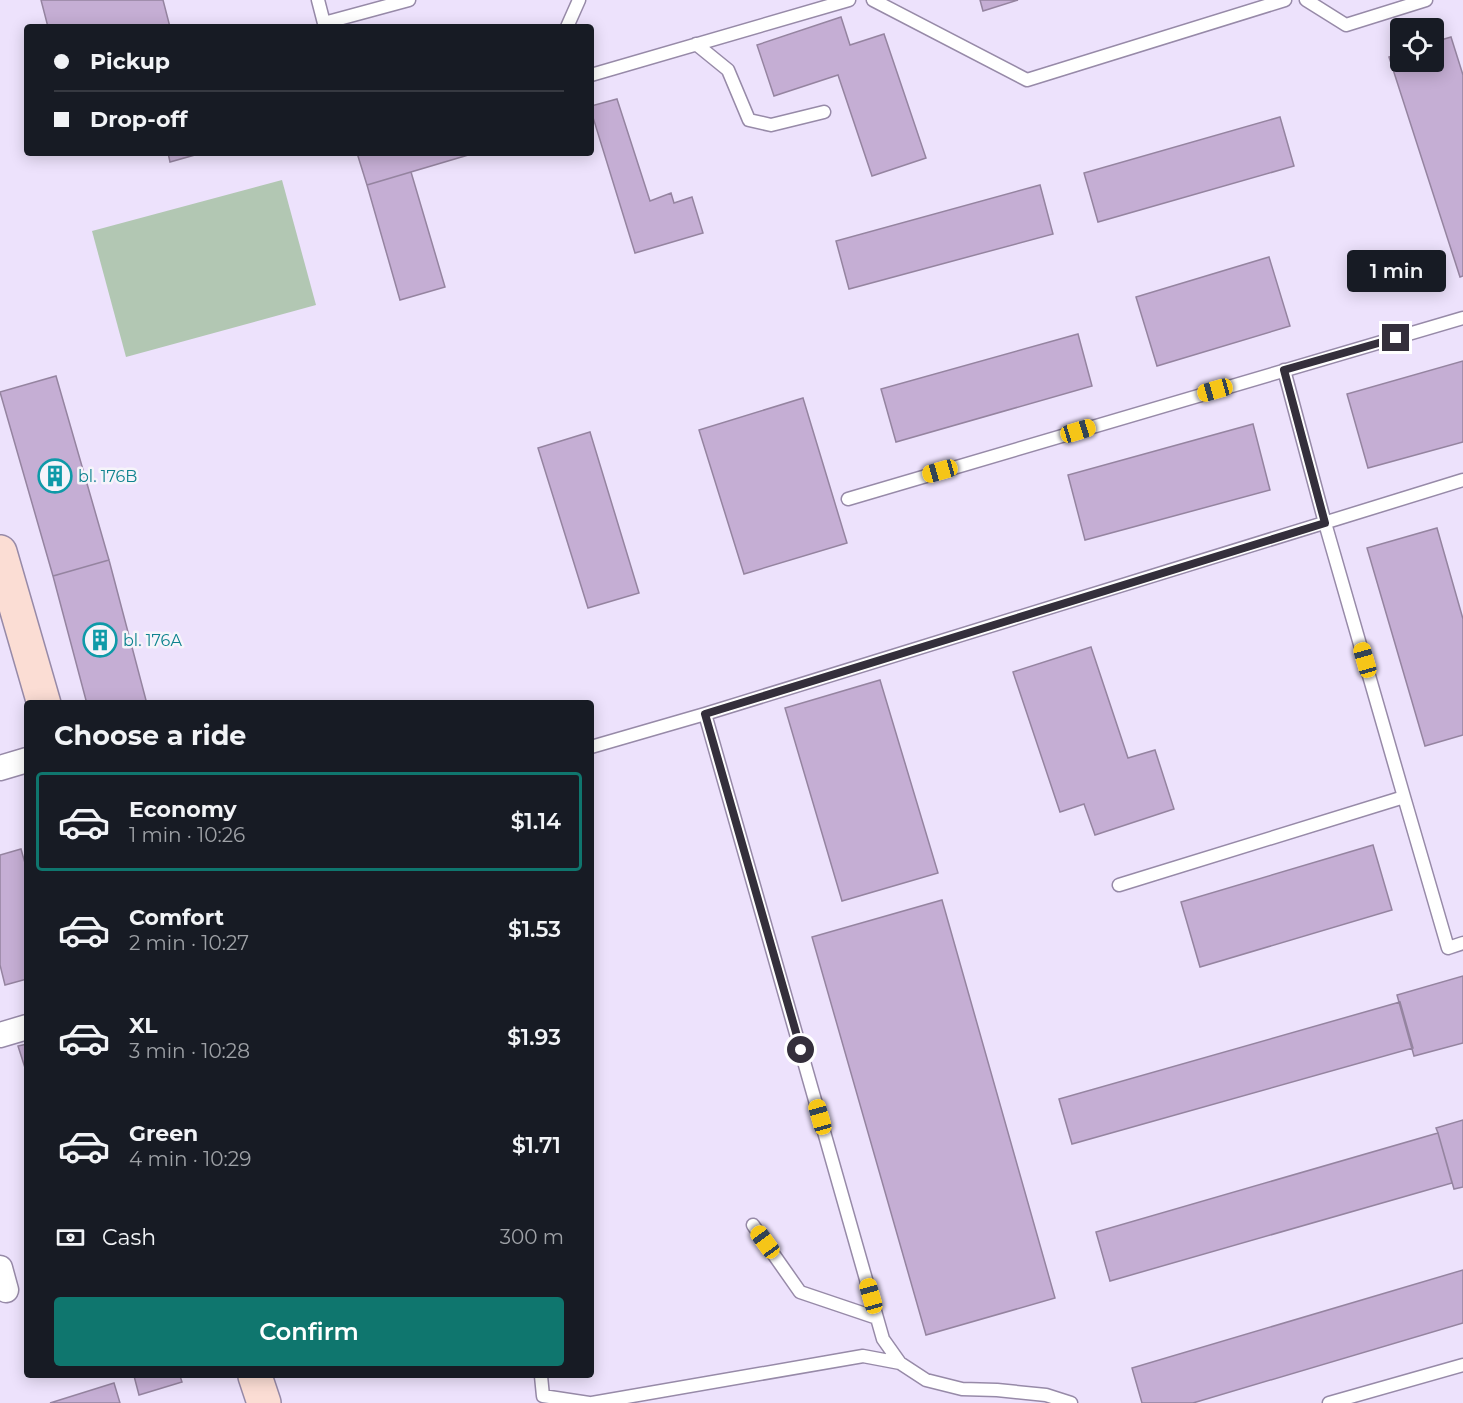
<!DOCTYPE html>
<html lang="en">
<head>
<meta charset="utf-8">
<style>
  :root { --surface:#171b24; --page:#20242c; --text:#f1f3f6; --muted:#9ea1a6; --line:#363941; --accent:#0f766e }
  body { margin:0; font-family:Montserrat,sans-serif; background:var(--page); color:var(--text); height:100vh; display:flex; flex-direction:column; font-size:22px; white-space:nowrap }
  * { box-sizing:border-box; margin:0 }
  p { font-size:20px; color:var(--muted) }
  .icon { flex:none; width:33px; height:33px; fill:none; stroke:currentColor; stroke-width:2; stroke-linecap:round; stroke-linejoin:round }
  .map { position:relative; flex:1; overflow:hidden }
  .panel { position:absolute; left:24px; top:700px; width:570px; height:678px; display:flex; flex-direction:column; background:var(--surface); border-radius:6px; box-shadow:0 3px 15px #0003 }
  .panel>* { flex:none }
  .hud { position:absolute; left:24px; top:24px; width:570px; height:132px; border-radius:6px; box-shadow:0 3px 15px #0003; display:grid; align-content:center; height:132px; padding:0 30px; background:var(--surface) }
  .buttons { position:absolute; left:1390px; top:18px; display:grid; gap:12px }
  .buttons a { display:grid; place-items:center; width:54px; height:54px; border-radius:6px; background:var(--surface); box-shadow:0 3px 15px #0003; font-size:30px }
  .end { position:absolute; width:27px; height:27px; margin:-14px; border:8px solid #342f3b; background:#fff; box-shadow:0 0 0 3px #fff }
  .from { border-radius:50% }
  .bubble { position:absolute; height:42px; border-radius:6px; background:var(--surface); box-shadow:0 3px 15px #0003; font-size:20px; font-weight:600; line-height:42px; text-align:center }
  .car { position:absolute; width:18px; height:36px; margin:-18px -9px; border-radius:8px; box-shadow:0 0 4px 2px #0007; background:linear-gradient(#f5c518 24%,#345 0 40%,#f5c518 0 76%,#345 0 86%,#f5c518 0) }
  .hud b { display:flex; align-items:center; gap:21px; height:57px; font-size:22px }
  .hud b+b { border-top:2px solid var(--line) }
  .hud i { width:15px; height:15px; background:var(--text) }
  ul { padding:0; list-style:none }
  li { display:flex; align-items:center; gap:18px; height:99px; margin:0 12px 9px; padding:0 18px; border:3px solid transparent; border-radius:6px }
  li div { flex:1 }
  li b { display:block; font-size:22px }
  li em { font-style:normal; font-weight:600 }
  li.selected { border-color:var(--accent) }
  li>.icon { width:54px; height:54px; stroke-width:1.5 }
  h2 { padding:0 30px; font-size:27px; line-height:72px }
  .pay { display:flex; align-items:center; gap:15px; height:66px; padding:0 30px; font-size:22px }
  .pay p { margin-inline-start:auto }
  .cta { display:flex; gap:12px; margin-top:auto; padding:12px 30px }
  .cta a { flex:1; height:69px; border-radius:6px; background:var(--accent); color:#fff; font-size:24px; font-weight:600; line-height:69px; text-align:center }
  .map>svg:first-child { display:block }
  .green { fill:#b2c7b3 }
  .building { fill:#c5aed4; stroke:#9584a0; stroke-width:1.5 }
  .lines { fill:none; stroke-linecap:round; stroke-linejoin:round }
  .lane-casing { stroke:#978aa8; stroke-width:15 }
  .street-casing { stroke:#978aa8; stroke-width:27 }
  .secondary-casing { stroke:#978aa8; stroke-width:36 }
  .lane { stroke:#fff; stroke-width:12 }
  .street { stroke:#fff; stroke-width:24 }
  .secondary { stroke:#fbddd4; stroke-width:33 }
  .route { stroke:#342f3b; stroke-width:8 }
  .labels { text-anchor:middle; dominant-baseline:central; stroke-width:5; stroke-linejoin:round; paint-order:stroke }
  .culture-label { font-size:16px; fill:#0d838f; stroke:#f6f4fa; text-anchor:start }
</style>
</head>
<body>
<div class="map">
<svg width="1463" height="1403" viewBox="0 0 1463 1403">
  <rect width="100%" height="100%" fill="#ede2fc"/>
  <path class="green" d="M282 180 316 305 126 357 92 231Z"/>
  <path class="building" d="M41 0H163L170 27H48Z
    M980 0H1018L983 11Z
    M841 17 850 45 884 34 926 158 872 176 838 75 774 96 757 45Z
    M1451 37 1463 75V276L1460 277 1389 57 1401 53V62H1434V42Z
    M617 99 650 201 671 193 674 203 692 197 703 233 635 253 591 111V106Z
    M1280 117 1294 166 1098 222 1084 173Z
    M168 153H202L170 162Z
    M357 153H475L367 185Z
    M411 172 445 287 400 300 367 185Z
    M1040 185 1053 234 849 289 836 241Z
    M1269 257 1290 326 1157 366 1136 297Z
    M1078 334 1092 386 896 442 881 389Z
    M1463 361V442L1368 468 1347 394Z
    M56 376 109 560 53 576 0 392Z
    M803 398 847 543 744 574 699 430Z
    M1253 424 1270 490 1085 540 1068 475Z
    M590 432 639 593 588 608 538 448Z
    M1437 528 1463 619V735L1425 746 1367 548Z
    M109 560 147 704H87L53 576Z
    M1091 647 1128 758 1155 750 1174 809 1095 835 1084 804 1060 812 1013 672Z
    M880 680 938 873 842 901 785 708Z
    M1373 845 1392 910 1200 967 1181 902Z
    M21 849 27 870V979L5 985 0 965V855Z
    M942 900 1055 1298 926 1335 812 937Z
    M1463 976V1043L1414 1056 1397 995Z
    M1400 1002 1413 1048 1072 1144 1059 1099Z
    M27 1044V1074L18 1046Z
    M1463 1120V1187L1454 1189 1438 1133 1436 1128Z
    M1438 1133 1452 1183 1110 1281 1096 1232Z
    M1463 1270V1323L1193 1403H1142L1132 1368Z
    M134 1376H180L182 1382 139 1395Z
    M114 1383 120 1403H50Z"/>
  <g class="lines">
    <g class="lane-casing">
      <path id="lane" d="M318 0 325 27
        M873 0 1027 80 1285 0
        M1306 0 1346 25 1426 0
        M324 23 409 0
        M567 27 579 0
        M696 44 728 70 749 120 771 125 824 112
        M591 75 849 0
        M848 499 1463 318
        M705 714 883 1339 900 1363 926 1380 962 1389 997 1390 1046 1395 1071 1403
        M591 747 705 714 1463 480
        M1404 797 1448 948 1463 943
        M1119 885 1404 797 1325 523 1284 370
        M753 1225 800 1292 877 1318
        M541 1376 543 1396 589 1403
        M592 1403 863 1356 900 1363
        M1329 1403 1463 1365"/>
    </g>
    <g class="street-casing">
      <path id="street" d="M0 768 27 760
        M0 1035 27 1027
        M0 1268 6 1290"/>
    </g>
    <g class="secondary-casing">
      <path id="secondary" d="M0 552 44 704
        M255 1376 264 1403"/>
    </g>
    <use href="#lane" class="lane"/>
    <use href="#street" class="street"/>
    <use href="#secondary" class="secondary"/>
  </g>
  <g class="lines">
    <path class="route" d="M801 1050 705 714 1325 523 1284 370 1396 338"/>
  </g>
  <defs>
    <g id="building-ring" transform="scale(1.725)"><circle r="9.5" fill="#f6f4fa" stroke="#0f9aa8" stroke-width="1.5"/><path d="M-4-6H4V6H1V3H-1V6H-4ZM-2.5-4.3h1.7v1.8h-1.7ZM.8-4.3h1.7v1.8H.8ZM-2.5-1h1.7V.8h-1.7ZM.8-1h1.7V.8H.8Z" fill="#0f9aa8"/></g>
  </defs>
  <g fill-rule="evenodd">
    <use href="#building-ring" x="55" y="476"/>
    <use href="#building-ring" x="100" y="640"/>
  </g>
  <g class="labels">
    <g class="culture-label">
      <text x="78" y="476">bl. 176B</text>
      <text x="123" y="640">bl. 176A</text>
    </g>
  </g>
</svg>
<div class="buttons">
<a><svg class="icon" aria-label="locate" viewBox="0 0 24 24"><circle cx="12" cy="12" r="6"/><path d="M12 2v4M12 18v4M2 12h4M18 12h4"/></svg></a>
</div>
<i class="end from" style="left:801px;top:1050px"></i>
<i class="end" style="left:1396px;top:338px"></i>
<div class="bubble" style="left:1347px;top:250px;width:99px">1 min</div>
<i class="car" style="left:1215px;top:390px;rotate:254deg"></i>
<i class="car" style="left:1078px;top:431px;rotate:73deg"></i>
<i class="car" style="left:940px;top:471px;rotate:254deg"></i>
<i class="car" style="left:1365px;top:660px;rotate:344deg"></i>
<i class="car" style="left:820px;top:1117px;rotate:344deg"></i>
<i class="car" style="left:765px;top:1242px;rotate:324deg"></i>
<i class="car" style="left:871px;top:1296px;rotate:344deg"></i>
<div class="hud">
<b><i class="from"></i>Pickup</b>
<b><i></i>Drop-off</b>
</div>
<section class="panel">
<h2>Choose a ride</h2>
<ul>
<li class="selected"><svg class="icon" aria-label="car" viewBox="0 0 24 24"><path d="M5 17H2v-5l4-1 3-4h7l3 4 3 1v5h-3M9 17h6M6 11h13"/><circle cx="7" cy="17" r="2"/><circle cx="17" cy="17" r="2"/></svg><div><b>Economy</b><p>1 min · 10:26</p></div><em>$1.14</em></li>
<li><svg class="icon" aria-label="car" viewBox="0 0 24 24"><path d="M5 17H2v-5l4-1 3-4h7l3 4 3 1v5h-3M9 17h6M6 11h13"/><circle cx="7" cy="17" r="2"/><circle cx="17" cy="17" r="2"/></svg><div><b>Comfort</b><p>2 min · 10:27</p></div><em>$1.53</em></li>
<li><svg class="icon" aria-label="car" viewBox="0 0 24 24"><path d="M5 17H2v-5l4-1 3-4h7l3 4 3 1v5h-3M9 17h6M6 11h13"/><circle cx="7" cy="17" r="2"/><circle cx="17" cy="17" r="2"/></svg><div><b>XL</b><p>3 min · 10:28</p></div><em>$1.93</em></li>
<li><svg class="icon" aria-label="car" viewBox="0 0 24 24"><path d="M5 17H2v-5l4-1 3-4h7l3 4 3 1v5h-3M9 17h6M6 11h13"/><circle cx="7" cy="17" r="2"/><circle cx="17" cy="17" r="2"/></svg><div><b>Green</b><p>4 min · 10:29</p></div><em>$1.71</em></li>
</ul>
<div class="pay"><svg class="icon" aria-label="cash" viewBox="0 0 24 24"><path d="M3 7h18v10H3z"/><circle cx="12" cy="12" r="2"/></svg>Cash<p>300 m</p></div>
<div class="cta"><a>Confirm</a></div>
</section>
</div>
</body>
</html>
